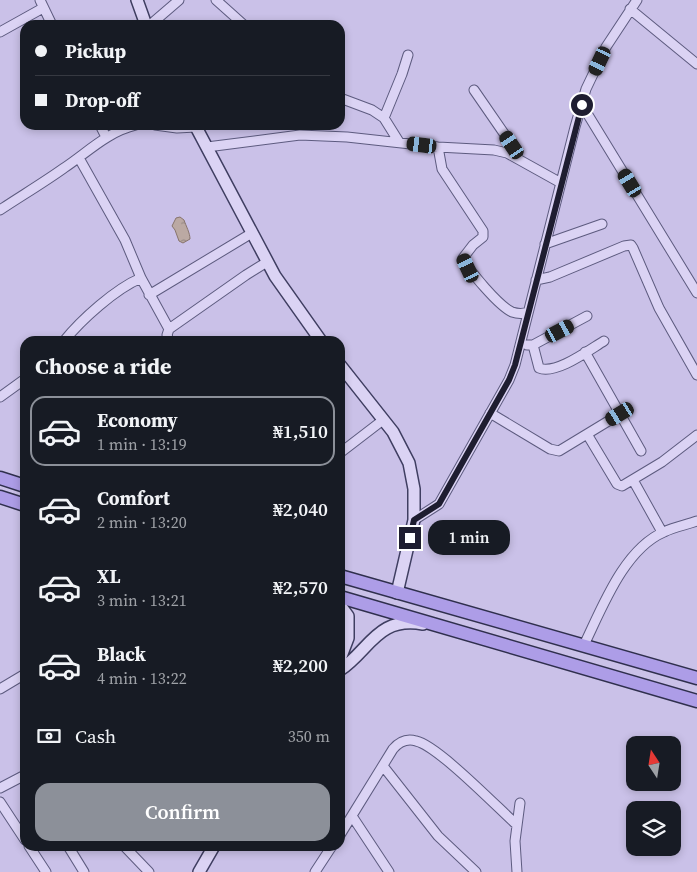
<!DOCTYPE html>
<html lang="en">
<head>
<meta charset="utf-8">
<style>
  :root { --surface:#171b24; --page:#20242c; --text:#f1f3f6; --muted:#9ea1a6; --line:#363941; --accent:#8c9099 }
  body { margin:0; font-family:"Source Serif 4",serif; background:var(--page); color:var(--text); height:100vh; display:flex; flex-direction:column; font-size:19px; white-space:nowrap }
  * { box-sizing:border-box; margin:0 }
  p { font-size:16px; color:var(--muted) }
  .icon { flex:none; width:28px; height:28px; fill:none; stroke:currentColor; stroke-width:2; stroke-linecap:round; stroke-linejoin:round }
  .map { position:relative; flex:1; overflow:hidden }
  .side { position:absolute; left:20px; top:336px; width:325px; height:515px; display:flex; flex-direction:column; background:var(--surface); border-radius:15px; box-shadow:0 2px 8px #0003 }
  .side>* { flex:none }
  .top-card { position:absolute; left:20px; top:20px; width:325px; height:110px; border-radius:15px; box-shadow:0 2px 8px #0003; display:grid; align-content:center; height:110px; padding:0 15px; background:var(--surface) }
  .needle { width:32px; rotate:348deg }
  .fabs { position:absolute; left:626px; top:736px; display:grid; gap:10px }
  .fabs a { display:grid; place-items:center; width:55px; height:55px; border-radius:10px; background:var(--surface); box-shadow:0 2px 8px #0003; font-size:25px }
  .end { position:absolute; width:22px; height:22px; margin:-11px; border:6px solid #1e1d30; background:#fff; box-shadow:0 0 0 2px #fff }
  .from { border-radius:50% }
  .bubble { position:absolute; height:35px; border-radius:15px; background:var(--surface); box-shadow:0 2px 8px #0003; font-size:16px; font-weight:600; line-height:35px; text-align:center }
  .car { position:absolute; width:15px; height:30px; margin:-15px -8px; border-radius:6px; box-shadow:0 0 4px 1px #0007; background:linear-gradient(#222 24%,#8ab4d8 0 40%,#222 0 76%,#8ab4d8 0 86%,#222 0) }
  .top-card b { display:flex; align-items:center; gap:18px; height:48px; font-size:19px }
  .top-card b+b { border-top:1px solid var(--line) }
  .top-card i { width:12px; height:12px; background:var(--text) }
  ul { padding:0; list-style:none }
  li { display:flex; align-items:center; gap:15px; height:70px; margin:0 10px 8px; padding:0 5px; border:2px solid transparent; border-radius:15px }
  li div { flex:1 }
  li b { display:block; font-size:19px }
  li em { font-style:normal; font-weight:600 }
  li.on { border-color:var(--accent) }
  li>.icon { width:45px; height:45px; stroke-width:1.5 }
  h2 { padding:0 15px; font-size:22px; line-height:60px }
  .pay { display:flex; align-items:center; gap:12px; height:55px; padding:0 15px; font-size:19px }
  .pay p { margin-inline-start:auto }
  .cta { display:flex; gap:10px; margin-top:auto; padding:10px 15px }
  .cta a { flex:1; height:58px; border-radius:15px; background:var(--accent); color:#fff; font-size:20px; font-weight:600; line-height:58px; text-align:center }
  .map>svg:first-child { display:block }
  .water { fill:url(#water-ripples); stroke:#87746c }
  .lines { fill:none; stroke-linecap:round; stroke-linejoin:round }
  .street-casing { stroke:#5d5b7f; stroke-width:11 }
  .secondary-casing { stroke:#3f3e61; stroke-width:14 }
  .primary-casing { stroke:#2f2f4d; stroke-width:15 }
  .street { stroke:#dbd3f4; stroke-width:9 }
  .secondary { stroke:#dbd3f4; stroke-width:11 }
  .primary { stroke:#ad9de7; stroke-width:12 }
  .route { stroke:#1e1d30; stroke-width:6 }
</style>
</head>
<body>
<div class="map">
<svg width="697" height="872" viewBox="0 0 697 872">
  <defs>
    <pattern id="water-ripples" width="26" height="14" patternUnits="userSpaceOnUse" patternTransform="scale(1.25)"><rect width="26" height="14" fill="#bba9a3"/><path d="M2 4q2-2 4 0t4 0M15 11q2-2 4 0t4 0" fill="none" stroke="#978985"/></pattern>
  </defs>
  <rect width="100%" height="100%" fill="#cac1e8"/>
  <path class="water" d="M180 217 184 220C186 226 190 233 190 239L183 243 179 241 175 230 172 226 176 218Z"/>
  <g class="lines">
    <g class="street-casing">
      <path id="street" d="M40 0 52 25
        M216 0 244 25
        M630 9 697 64
        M150 25 179 0
        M0 32 43 8
        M340 98 372 110 384 118 399 142
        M582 105 697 293
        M384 118 402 74 408 55
        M100 125 106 137
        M155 125 177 128 196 127
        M207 147 300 135 347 137 438 147 494 150 507 153 512 145 474 90
        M438 147 442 169 483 231V237L473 245 463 258C469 271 499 306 512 312 518 314 523 314 528 312
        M507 153 561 183
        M79 158 125 240 141 278
        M0 210C21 196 43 183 64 168 88 152 107 132 136 125
        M545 244 602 224
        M536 280 550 277 624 246 631 245 633 248 659 308 697 375
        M149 295 252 233
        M64 341C81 320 115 289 141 278L169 329
        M169 341 167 335 169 329 246 275 267 262
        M527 345H533L587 316
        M533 345 539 368C556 375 589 350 604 341
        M585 352 641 451
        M0 397 25 379
        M490 413 550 449 559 451 620 414
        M587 434 617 484 622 486 662 462 697 435
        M340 453 383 420
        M633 480 662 532
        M414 520 439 504 509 380 515 365 575 127 586 89 606 47 637 0
        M584 645C602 608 624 549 664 532 674 527 686 525 697 521
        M0 689 25 674
        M383 766 438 836 476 872
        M0 788 25 775
        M0 802 25 840
        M352 816 389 872
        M340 835 393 749C399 742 406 738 416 741 437 745 498 808 517 825
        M29 846 46 872
        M68 846 84 872
        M124 846 149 872
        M315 872 332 846
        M517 872 515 841 520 803"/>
    </g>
    <g class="secondary-casing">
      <path id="secondary" d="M137 0 146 25
        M195 125 275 276 321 341
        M340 365 393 432 409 463 414 489V520L397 593
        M340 605 348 616V638L340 659
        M340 670C370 650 377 616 423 624
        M199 872 214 846"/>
    </g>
    <g class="primary-casing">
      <path id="primary" d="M0 478 25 486
        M0 497 25 505
        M340 576 697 678
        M340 597 697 701"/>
    </g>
    <use href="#street" class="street"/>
    <use href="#secondary" class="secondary"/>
    <use href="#primary" class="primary"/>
  </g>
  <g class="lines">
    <path class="route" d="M410 538 414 520 439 504 509 380 515 365 582 105"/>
  </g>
</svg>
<div class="fabs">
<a><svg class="needle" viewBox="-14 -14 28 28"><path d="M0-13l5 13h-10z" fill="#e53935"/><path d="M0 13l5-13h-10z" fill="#9ea1a6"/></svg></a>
<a><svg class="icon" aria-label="layers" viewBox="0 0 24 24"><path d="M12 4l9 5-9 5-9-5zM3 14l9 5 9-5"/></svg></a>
</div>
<i class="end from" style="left:582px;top:105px"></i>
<i class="end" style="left:410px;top:538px"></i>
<div class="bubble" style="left:428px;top:520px;width:82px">1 min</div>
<i class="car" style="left:600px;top:61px;rotate:205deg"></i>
<i class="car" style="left:422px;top:145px;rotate:277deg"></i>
<i class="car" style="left:512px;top:145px;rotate:326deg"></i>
<i class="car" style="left:630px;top:183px;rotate:329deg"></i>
<i class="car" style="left:468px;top:268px;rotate:335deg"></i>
<i class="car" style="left:560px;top:331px;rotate:62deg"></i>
<i class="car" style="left:620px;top:414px;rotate:239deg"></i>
<div class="top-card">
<b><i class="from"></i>Pickup</b>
<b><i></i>Drop-off</b>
</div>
<section class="side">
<h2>Choose a ride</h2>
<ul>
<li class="on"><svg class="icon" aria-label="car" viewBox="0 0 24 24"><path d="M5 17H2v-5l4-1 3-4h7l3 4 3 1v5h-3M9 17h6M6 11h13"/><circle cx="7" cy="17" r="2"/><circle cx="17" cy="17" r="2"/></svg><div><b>Economy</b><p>1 min · 13:19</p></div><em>₦1,510</em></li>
<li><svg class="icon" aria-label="car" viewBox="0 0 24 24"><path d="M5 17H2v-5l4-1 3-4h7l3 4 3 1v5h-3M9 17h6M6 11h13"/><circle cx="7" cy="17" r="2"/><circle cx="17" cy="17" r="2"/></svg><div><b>Comfort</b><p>2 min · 13:20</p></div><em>₦2,040</em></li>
<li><svg class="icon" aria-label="car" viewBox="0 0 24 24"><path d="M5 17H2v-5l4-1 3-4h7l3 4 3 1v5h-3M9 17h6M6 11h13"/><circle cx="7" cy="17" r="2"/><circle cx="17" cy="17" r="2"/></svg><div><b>XL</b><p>3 min · 13:21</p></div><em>₦2,570</em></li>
<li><svg class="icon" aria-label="car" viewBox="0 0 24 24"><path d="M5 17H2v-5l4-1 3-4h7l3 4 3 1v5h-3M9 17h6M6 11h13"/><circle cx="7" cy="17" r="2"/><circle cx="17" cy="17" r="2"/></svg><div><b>Black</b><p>4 min · 13:22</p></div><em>₦2,200</em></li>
</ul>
<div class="pay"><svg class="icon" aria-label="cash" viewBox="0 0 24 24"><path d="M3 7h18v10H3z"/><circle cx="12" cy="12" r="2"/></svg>Cash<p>350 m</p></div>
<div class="cta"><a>Confirm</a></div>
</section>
</div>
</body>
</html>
